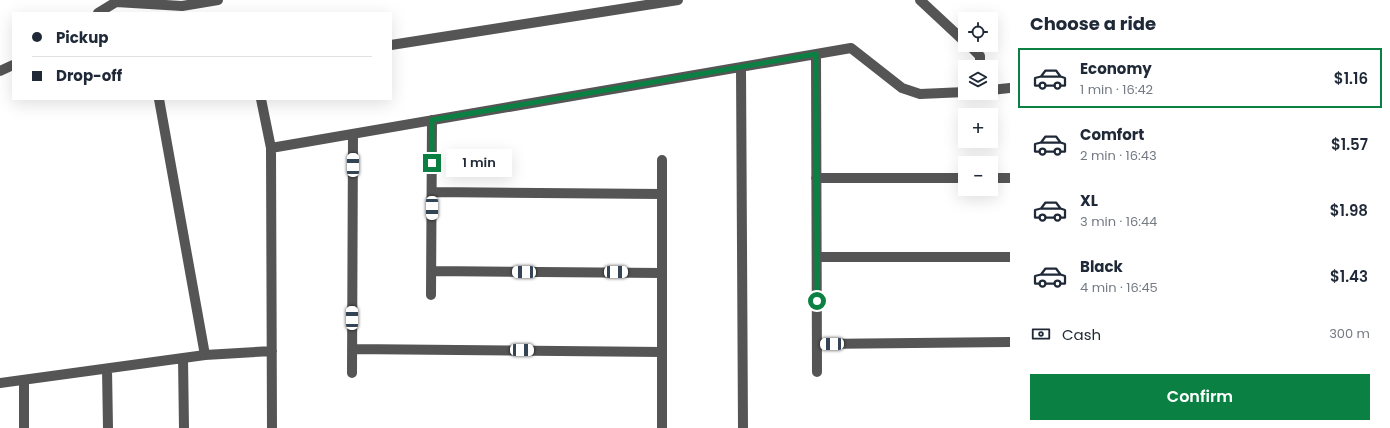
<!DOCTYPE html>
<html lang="en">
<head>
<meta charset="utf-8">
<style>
  :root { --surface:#fff; --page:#f2f2f3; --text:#1f2937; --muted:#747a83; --line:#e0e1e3; --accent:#0b8043 }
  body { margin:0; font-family:Poppins,sans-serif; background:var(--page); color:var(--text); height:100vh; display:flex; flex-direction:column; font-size:15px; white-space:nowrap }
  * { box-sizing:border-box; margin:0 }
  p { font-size:13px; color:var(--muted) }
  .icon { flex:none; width:22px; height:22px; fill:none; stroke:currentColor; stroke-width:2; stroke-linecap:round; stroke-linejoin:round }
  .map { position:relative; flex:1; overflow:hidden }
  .side { display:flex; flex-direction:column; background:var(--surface); width:380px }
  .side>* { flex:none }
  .guide { position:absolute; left:12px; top:12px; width:380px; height:88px; border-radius:0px; box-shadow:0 4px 16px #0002; display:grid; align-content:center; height:88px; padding:0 20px; background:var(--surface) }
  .tools { position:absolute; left:958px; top:12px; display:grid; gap:8px }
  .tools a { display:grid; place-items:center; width:40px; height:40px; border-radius:0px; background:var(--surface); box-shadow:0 4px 16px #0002; font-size:20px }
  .end { position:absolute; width:18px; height:18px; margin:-9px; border:5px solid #0b8043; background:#fff; box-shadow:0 0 0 2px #fff }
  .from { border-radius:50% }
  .bubble { position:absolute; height:28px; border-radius:0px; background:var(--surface); box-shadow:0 4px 16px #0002; font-size:13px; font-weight:600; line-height:28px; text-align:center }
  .car { position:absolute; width:12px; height:24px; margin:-12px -6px; border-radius:5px; box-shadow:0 0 3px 1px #0007; background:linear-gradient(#fff 24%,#345 0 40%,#fff 0 76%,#345 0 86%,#fff 0) }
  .guide b { display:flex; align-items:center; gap:14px; height:38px; font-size:15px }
  .guide b+b { border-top:1px solid var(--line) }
  .guide i { width:10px; height:10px; background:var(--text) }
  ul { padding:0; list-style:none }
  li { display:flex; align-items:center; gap:12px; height:60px; margin:0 8px 6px; padding:0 12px; border:2px solid transparent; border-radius:0px }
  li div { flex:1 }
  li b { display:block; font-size:15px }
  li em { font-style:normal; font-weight:600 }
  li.on { border-color:var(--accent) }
  li>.icon { width:36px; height:36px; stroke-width:1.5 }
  h2 { padding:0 20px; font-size:18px; line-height:48px }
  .pay { display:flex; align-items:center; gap:10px; height:44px; padding:0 20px; font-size:15px }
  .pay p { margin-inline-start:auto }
  .primary-button { display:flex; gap:8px; margin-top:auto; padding:8px 20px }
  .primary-button a { flex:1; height:46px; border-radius:0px; background:var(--accent); color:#fff; font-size:16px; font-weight:600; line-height:46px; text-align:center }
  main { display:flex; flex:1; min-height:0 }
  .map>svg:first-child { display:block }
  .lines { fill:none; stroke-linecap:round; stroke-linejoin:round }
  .minor { stroke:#555; stroke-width:10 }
  .route { stroke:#0b8043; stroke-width:5 }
</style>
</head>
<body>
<main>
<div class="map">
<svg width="1010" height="428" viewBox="0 0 1010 428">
  <rect width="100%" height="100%" fill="#fff"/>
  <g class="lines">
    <path class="minor" d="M920 0 965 42
      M116 2 182 6 218 0
      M98 13 116 2V0
      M391 45 678 0
      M969 45 980 56V67
      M816 54 817 372
      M741 67 743 428
      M0 71 13 65
      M991 90 1010 88
      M159 99 205 355
      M261 99 271 148 272 428
      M271 148 851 48 902 88 920 94 965 92
      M816 178H965
      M991 178H1010
      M432 192 662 194
      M817 257H1010
      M432 271 662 273
      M431 295 432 120
      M817 344 1010 342
      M352 349 662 352
      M183 358 184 428
      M107 369 108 428
      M352 373 353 134
      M24 380V428
      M0 383 205 355 272 351
      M662 428V160"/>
  </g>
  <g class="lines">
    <path class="route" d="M432 163V120L816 54 817 301"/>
  </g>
</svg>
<div class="tools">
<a><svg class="icon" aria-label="locate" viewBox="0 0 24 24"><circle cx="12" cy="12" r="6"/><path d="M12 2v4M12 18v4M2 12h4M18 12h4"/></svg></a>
<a><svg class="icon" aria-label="layers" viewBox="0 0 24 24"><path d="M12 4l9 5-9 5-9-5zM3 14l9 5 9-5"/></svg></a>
<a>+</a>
<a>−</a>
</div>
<i class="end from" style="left:817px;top:301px"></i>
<i class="end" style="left:432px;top:163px"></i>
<div class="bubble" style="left:446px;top:149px;width:66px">1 min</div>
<i class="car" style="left:353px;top:165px;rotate:0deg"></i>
<i class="car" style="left:432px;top:208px;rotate:180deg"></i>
<i class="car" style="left:524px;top:272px;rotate:271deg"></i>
<i class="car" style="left:616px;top:272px;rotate:90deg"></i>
<i class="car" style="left:352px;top:318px;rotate:0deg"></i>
<i class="car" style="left:832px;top:344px;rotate:269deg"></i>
<i class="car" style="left:522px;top:350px;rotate:91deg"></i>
<div class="guide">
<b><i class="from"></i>Pickup</b>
<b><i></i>Drop-off</b>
</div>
</div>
<section class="side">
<h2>Choose a ride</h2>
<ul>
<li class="on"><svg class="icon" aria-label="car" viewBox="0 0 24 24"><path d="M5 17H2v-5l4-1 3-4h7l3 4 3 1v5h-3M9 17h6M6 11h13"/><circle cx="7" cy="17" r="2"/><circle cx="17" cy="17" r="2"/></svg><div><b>Economy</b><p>1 min · 16:42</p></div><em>$1.16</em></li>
<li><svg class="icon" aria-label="car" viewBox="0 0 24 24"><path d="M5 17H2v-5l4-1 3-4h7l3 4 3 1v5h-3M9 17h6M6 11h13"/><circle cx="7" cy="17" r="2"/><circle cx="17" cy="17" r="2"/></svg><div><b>Comfort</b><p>2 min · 16:43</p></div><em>$1.57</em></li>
<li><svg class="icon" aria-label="car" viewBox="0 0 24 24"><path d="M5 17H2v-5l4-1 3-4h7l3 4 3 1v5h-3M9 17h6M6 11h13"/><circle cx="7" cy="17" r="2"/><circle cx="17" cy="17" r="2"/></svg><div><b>XL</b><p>3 min · 16:44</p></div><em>$1.98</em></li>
<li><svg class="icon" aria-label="car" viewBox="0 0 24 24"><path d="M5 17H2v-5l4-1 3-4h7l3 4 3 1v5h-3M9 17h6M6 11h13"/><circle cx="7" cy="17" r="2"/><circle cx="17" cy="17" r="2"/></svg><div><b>Black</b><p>4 min · 16:45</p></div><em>$1.43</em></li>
</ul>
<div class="pay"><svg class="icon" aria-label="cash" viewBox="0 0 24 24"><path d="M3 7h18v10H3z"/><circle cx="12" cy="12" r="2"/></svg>Cash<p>300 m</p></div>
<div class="primary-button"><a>Confirm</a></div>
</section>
</main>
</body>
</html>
